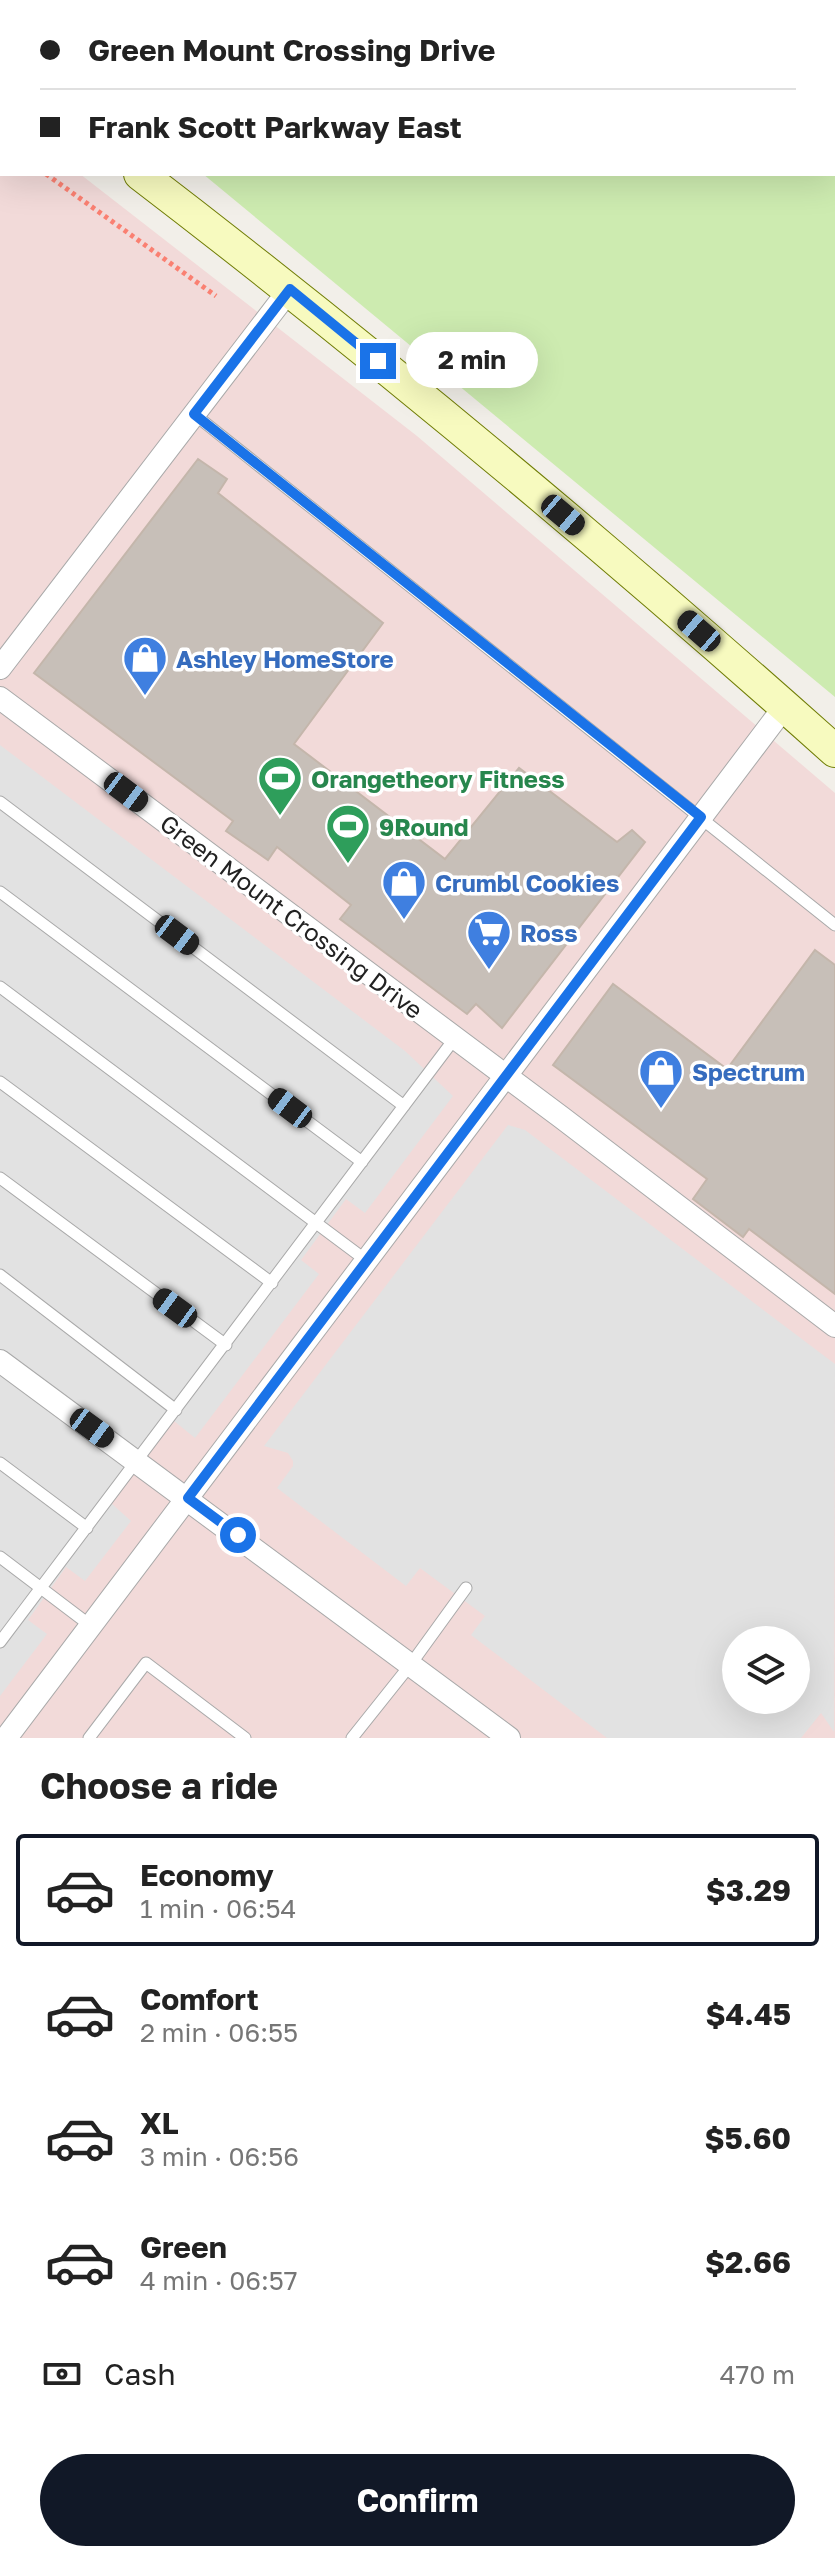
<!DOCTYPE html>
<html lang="en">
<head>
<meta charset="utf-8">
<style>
  :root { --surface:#fff; --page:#f6f6f6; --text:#222; --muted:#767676; --line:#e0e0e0; --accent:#111827 }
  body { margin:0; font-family:"Golos Text",sans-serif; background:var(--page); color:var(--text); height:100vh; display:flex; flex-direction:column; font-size:30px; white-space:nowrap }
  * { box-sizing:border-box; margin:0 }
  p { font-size:26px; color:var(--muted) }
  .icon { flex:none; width:44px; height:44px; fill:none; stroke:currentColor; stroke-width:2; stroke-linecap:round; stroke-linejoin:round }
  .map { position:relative; height:1738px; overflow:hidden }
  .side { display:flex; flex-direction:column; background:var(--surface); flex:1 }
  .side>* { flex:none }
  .hud { position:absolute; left:0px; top:0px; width:836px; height:176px; box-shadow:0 8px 32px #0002; display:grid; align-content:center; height:176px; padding:0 40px; background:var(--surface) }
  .tools { position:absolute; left:722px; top:1626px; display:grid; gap:16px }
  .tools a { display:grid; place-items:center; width:88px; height:88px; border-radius:50%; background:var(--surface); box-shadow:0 8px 32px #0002; font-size:40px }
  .end { position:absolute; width:36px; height:36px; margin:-18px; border:10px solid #1a73e8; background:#fff; box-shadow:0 0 0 4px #fff }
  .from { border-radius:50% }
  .bubble { position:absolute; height:56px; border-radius:28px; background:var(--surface); box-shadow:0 8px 32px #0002; font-size:26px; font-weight:700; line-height:56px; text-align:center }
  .car { position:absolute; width:24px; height:48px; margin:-24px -12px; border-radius:10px; box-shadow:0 0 6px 2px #0007; background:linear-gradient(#222 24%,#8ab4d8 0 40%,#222 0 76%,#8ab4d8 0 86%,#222 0) }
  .hud b { display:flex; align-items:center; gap:28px; height:76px; font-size:30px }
  .hud b+b { border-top:2px solid var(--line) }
  .hud i { width:20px; height:20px; background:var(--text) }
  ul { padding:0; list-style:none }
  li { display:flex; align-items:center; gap:24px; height:112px; margin:0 16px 12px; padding:0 24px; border:4px solid transparent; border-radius:8px }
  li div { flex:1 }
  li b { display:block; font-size:30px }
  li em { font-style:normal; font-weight:700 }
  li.current { border-color:var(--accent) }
  li>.icon { width:72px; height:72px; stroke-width:1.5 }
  h2 { padding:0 40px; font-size:36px; line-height:96px }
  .pay { display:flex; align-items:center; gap:20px; height:88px; padding:0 40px; font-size:30px }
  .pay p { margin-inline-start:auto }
  .action { display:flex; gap:16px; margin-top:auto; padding:16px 40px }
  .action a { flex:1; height:92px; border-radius:48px; background:var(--accent); color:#fff; font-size:32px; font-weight:700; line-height:92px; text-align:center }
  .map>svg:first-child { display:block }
  .commercial { fill:#f2dad9; fill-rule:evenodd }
  .grass { fill:#cdebb0 }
  .parking { fill:#e2e2e2; fill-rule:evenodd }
  .building { fill:#c7bfb8; stroke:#c4b6ab; stroke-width:2 }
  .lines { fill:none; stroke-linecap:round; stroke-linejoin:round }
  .service-casing { stroke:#a9a9a9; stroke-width:13 }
  .minor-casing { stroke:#a9a9a9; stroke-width:24 }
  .secondary-casing { stroke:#707d05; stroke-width:34 }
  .path { stroke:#fa8072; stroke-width:5; stroke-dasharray:4 4; stroke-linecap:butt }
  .service { stroke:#fff; stroke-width:11 }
  .minor { stroke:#fff; stroke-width:22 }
  .secondary { stroke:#f7fabf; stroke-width:32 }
  .route { stroke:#1a73e8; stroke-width:10 }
  .labels { text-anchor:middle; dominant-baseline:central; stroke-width:7; stroke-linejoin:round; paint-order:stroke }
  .shop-label { font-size:24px; font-weight:bold; fill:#366cbe; stroke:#fff; text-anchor:start }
  .leisure-label { font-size:24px; font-weight:bold; fill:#27864d; stroke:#fff; text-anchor:start }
  .street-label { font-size:24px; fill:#222; stroke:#fff }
</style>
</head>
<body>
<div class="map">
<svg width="835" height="1738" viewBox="0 0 835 1738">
  <rect width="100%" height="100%" fill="#f2efe9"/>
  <path class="commercial" d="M0 109 2 174H80L417 436 835 793V1738H0ZM736 1640H796V1700H736Z"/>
  <path class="grass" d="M42 0H835V697L203 174H834V2H41Z"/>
  <path class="parking" d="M0 745 405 1051 453 1096 365 1213 346 1199 301 1260 319 1274 195 1438 174 1421 111 1503 131 1521 85 1581 66 1567 28 1620 47 1634 0 1696Z
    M508 1125 525 1130 835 1364 834 1732 821 1713 801 1738H607L471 1635 485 1616 420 1568 406 1586 277 1488 293 1466V1461L288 1453 264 1446ZM736 1640H796V1700H736Z"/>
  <path class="building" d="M198 459 227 479 218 493 383 623 294 744 445 859 519 768 617 842 632 830 645 842 502 1028 476 1004 467 1014 340 919 351 905 277 847 268 860 226 831 233 821 34 673Z
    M815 950 835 965V1294L749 1229 743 1237 693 1199 707 1179 553 1065 613 984 727 1069Z"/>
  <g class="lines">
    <g class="service-casing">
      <path id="service" d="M194 414 835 925
        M0 802 404 1106
        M0 892 362 1162
        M0 987 367 1261
        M0 1082 272 1283
        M0 1178 226 1345
        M0 1275 176 1410
        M0 1463 87 1528
        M0 1557 91 1626
        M0 1642 455 1038
        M89 1738 146 1663 245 1738
        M352 1738 411 1664 466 1588"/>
    </g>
    <g class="minor-casing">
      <path id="minor" d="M0 668 290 289
        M0 698 561 1117 835 1326
        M0 1361 509 1738
        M6 1738 785 706"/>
    </g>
    <g class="secondary-casing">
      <path id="secondary" d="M0 66 2 68
        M140 174C379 357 610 550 835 751"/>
    </g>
    <path class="path" d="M0 141 2 143
      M46 174 216 296"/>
    <use href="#service" class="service"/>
    <use href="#minor" class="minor"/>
    <use href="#secondary" class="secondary"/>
  </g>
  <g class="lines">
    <path class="route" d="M238 1535 188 1498 701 817 194 414 290 289 378 361"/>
  </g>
  <defs>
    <g id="shop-pin" transform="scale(2.3)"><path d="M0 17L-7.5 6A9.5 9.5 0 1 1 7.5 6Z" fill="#3f7fe0" stroke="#fff"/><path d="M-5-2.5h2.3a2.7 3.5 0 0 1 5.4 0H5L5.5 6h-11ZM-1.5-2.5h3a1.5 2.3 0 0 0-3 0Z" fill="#fff"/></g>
    <g id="stadium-pin" transform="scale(2.3)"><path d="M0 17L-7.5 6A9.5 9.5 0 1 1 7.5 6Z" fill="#2e9e5b" stroke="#fff"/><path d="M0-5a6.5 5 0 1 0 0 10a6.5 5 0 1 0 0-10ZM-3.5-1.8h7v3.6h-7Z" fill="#fff"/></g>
    <g id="supermarket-pin" transform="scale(2.3)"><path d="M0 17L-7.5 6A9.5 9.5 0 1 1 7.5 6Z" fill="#3f7fe0" stroke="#fff"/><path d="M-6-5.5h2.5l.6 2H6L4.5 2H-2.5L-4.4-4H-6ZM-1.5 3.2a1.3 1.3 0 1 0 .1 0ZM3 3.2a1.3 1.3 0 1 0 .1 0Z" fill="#fff"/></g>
  </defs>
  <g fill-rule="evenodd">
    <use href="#shop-pin" x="145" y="658"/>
    <use href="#stadium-pin" x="280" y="778"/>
    <use href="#stadium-pin" x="348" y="826"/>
    <use href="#shop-pin" x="404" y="882"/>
    <use href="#supermarket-pin" x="489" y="932"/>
    <use href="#shop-pin" x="661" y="1071"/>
  </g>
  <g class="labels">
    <g class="shop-label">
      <text x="176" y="658">Ashley HomeStore</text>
      <text x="435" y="882">Crumbl Cookies</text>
      <text x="520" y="932">Ross</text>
      <text x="692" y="1071">Spectrum</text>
    </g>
    <g class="leisure-label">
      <text x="311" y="778">Orangetheory Fitness</text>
      <text x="379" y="826">9Round</text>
    </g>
    <g class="street-label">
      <text transform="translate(292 916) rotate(37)">Green Mount Crossing Drive</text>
    </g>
  </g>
</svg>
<div class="tools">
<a><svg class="icon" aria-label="layers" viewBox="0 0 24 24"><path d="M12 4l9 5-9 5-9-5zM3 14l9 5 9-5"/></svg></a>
</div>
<i class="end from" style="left:238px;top:1535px"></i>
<i class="end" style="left:378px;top:361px"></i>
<div class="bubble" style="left:406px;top:332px;width:132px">2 min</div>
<i class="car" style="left:563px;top:515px;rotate:130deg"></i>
<i class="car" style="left:699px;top:631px;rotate:311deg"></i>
<i class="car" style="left:126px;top:792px;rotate:127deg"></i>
<i class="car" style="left:177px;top:935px;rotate:127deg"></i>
<i class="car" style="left:290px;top:1108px;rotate:307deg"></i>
<i class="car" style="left:175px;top:1308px;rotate:306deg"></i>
<i class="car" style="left:92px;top:1428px;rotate:126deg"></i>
<div class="hud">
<b><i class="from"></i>Green Mount Crossing Drive</b>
<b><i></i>Frank Scott Parkway East</b>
</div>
</div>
<section class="side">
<h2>Choose a ride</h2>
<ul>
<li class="current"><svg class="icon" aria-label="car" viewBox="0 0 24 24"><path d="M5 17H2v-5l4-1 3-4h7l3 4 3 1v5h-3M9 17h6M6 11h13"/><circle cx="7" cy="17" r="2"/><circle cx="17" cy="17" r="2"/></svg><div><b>Economy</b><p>1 min · 06:54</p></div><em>$3.29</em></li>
<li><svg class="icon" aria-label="car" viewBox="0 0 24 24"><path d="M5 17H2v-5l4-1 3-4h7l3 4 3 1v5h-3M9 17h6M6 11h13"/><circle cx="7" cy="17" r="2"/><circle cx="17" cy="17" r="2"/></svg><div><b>Comfort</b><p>2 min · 06:55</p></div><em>$4.45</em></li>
<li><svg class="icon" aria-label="car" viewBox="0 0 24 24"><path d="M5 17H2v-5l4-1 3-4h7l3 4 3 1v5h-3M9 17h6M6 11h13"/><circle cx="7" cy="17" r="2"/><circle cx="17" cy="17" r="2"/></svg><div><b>XL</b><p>3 min · 06:56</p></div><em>$5.60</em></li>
<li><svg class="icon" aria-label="car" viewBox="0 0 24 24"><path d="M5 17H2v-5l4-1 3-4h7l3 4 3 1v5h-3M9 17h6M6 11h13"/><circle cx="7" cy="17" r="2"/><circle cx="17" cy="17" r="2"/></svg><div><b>Green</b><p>4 min · 06:57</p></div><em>$2.66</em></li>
</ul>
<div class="pay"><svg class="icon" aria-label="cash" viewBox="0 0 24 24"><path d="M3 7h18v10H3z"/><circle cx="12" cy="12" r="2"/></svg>Cash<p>470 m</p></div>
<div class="action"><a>Confirm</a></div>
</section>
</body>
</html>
